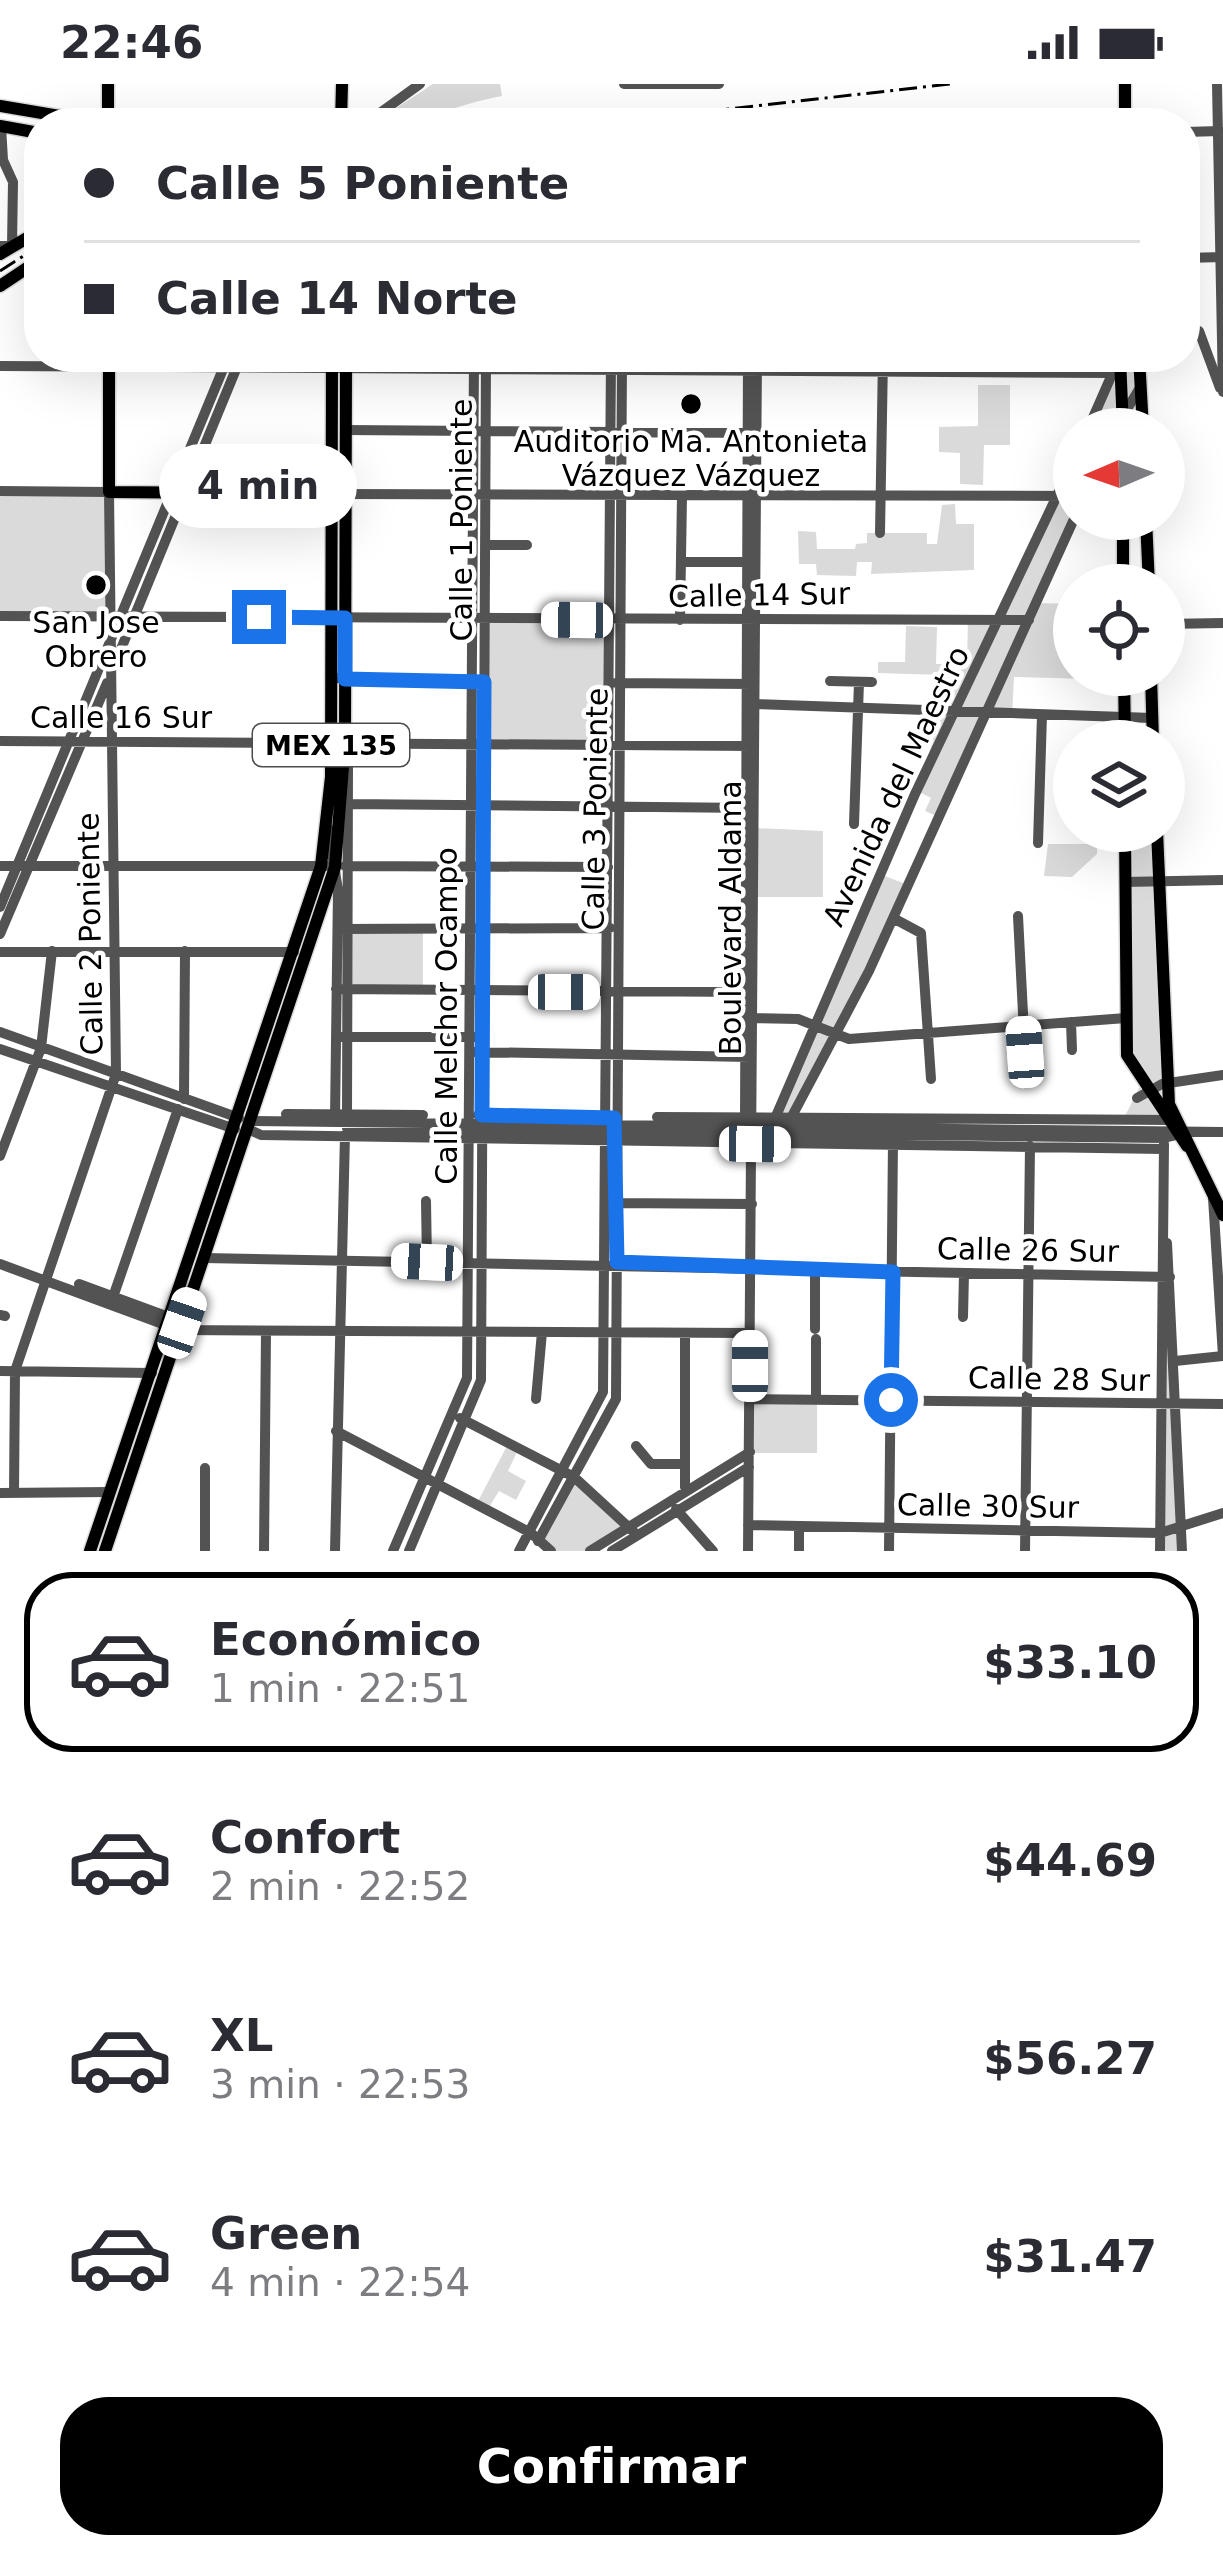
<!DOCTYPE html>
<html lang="es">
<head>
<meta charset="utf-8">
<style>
  :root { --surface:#fff; --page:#f7f7f7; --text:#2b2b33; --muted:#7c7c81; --line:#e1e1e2; --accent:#000 }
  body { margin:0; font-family:"DejaVu Sans",sans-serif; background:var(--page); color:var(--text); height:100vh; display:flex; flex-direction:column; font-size:45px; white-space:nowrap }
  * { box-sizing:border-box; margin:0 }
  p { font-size:39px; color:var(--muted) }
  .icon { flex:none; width:66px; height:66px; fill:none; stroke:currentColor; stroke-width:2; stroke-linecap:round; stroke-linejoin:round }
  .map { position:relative; height:1467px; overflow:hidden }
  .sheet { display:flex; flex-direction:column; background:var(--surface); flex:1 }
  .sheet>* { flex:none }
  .guide { position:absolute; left:24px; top:24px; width:1176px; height:264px; border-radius:48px; box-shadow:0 12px 48px #0002; display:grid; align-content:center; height:264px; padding:0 60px; background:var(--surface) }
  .needle { width:78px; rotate:268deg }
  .controls { position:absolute; left:1053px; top:324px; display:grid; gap:24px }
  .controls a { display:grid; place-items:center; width:132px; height:132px; border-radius:50%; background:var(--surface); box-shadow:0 12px 48px #0002; font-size:60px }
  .end { position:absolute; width:54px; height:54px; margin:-27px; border:15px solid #1a73e8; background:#fff; box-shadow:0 0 0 6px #fff }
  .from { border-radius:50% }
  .bubble { position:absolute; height:84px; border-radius:42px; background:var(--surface); box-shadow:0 12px 48px #0002; font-size:39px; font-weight:800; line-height:84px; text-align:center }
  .car { position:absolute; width:36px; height:72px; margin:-36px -18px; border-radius:15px; box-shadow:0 0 9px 3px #0007; background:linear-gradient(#fff 24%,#345 0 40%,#fff 0 76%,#345 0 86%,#fff 0) }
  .guide b { display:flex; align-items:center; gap:42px; height:114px; font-size:45px }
  .guide b+b { border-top:3px solid var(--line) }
  .guide i { width:30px; height:30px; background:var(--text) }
  ul { padding:21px 0 0; list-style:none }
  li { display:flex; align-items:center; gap:36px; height:180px; margin:0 24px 18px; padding:0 36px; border:6px solid transparent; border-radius:48px }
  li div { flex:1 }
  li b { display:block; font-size:45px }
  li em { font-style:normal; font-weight:800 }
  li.selected { border-color:var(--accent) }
  li>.icon { width:108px; height:108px; stroke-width:1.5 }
  .primary-button { display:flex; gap:24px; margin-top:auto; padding:24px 60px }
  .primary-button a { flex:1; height:138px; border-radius:48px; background:var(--accent); color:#fff; font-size:48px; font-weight:800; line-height:138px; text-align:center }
  .status { display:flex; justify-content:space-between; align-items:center; height:84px; padding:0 60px; background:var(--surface); direction:ltr }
  .status svg { height:33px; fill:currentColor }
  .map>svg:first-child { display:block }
  .green { fill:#dadada }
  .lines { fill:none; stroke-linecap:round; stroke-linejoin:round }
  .major-casing { stroke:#dbdbdb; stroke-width:15 }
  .minor { stroke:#535353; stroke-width:10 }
  .major { stroke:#000; stroke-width:12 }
  .rail { stroke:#000; stroke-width:3; stroke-dasharray:18 6 3 6; stroke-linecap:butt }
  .route { stroke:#1a73e8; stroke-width:15 }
  .poi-dot { fill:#000; stroke:#fff; stroke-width:4.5 }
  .labels { text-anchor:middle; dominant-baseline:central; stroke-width:9; stroke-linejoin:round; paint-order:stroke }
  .shield { fill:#fff; stroke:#4c4c4c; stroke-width:3 }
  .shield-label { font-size:27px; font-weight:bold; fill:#000 }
  .poi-label { font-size:30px; fill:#000; stroke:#fff }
  .street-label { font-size:30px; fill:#000; stroke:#fff }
</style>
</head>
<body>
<div class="status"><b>22:46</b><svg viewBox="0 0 49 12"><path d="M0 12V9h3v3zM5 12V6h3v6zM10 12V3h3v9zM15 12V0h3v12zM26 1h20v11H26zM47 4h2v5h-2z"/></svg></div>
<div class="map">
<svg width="1223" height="1467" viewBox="0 0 1223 1467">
  <rect width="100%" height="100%" fill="#fff"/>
  <path class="green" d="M433 0H500L502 12C453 21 425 39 373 39Z
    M890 273H1002V286L890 284Z
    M1120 273H1139L1142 345H1089Z
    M978 301H1010V361H984L983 401 960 400V369L939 368V343L978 342Z
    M1074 379V434L1038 519 1074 520V591L1090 595 1014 593 1012 631 985 630 939 733 925 727 931 714 917 707 931 663 933 622 951 623V606L944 605 943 591 878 589V578H905L906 542 937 543 936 580H967L968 534H1002Z
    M0 407 109 408 111 531 0 532Z
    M955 420 956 440H974V486L871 490 872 478H857L856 492 817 491 816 480H799L798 447 816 448 817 465H855L856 460 867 459V449H927V460H937L942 421Z
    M485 535 608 537 607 660 484 659Z
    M755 744 823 747V813H754Z
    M1125 747H1157L1165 1036 1125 1032 1140 1002 1130 981Z
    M1048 760H1097V770L1072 793 1044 792Z
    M880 790 908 801 791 1034H776Z
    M347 845H423V907L347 906Z
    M1163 1126 1182 1467H1160Z
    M750 1315 817 1316V1369H750Z
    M507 1362 517 1368 508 1387 526 1397 516 1416 499 1407 488 1425 477 1419Z
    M574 1393 627 1442 590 1467H551L538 1457Z"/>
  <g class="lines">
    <g class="major-casing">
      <path id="major" d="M108 0V39
        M0 22 101 39
        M341 39 342 0
        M1125 39V0
        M0 42 39 49
        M0 170 39 147
        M0 202 39 176
        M109 273V408L332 410
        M1120 273 1123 345
        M1139 273 1143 345
        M1123 435V501
        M1146 435 1149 501
        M1124 591 1125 657
        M1151 591 1153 657
        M1125 747 1127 971 1187 1062
        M1157 747 1169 1020 1223 1131
        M90 1467 321 782 331 693 332 273
        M105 1467 335 783 345 658 346 273"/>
    </g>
    <path class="minor" d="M624 0H719
      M1217 0 1223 308
      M366 39 420 0
      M1185 48 1220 47
      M0 162H12L13 98 3 76 1 42
      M1185 174 1223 173
      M1199 247 1220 304
      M0 282 1112 289
      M1088 345 1113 288
      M1115 345 1141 302
      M345 346 754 349
      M0 407 109 408 116 990 15 1287 14 1409
      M340 410 1074 412
      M880 449 883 273
      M485 461H527
      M681 478H747
      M0 532 1029 536
      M680 536 682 412
      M1164 540 1223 539
      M114 582 241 273
      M331 594 478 598
      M830 597 872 598
      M616 599 753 600
      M756 620 1152 634
      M0 657 753 662
      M348 720 752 724
      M854 740 859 598
      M328 744 338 806 335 1034
      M1038 759 1042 631
      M0 782H326
      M345 782 608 783
      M1125 798 1223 796
      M0 823 228 273
      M1018 832 1025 968
      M893 834 921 849 931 995
      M340 845 610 844
      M0 850 107 599
      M0 868H294
      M336 905 746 908
      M747 934 798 935 849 955 1126 934
      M1071 938 1072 966
      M0 948 239 1034
      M339 953H477
      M0 965 235 1045
      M475 968 750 973
      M1137 1014 1162 1000 1223 991
      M184 1015 185 867
      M286 1030 423 1031
      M478 1031 609 1033
      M347 1033 348 679
      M657 1033 1173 1036
      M790 1036 869 887 1074 435
      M250 1037 1223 1048
      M745 1038 748 273
      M773 1039 915 710 1074 376
      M347 1044 1164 1054 1185 1049
      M248 1045 261 1051 1164 1065
      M0 1072 41 964 52 867
      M426 1117 427 1178
      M614 1119 752 1120
      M1167 1159 1182 1467
      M204 1174 1170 1193
      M0 1180 179 1246 750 1249
      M79 1200 174 1235
      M112 1216 178 1025
      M0 1231 5 1232
      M963 1233 964 1189
      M815 1245V1187
      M1175 1277 1223 1272 1213 1114
      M0 1287 152 1289
      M536 1315 542 1248
      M750 1315 1223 1320
      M816 1316V1255
      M460 1334 574 1393 636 1450
      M336 1347 531 1449 551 1467
      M636 1362 651 1380H685
      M205 1384V1467
      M685 1403V1249
      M0 1409 110 1408
      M676 1425 713 1467
      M748 1441 1160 1449 1223 1429
      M538 1457 616 1315 622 273
      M264 1467 266 1248
      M335 1467 345 1051
      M393 1467 467 1294 474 273
      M409 1467 481 1296 486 273
      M519 1467 603 1308 611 273
      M590 1467 750 1368
      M612 1467 749 1383
      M748 1467 757 273
      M799 1467V1442
      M889 1467 893 1056
      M1025 1467 1030 1062
      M1160 1467 1164 1060"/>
    <use href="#major" class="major"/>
    <path class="rail" d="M604 39 950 0
      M0 187 39 162"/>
  </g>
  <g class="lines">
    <path class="route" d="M259 533 345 534V595L484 598 482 1031 614 1034 617 1178 893 1188 891 1316"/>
  </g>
  <g class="poi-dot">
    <circle cx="691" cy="320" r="12"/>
    <circle cx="96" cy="501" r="12"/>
  </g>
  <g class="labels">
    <rect class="shield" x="253" y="640" width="156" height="42" rx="9"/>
    <g class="shield-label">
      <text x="331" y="661">MEX 135</text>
    </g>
    <g class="poi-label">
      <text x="691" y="357">Auditorio Ma. Antonieta<tspan x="691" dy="34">Vázquez Vázquez</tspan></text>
      <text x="96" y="538">San Jose<tspan x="96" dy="34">Obrero</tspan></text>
    </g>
    <g class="street-label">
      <text transform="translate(461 436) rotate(-90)">Calle 1 Poniente</text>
      <text transform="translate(759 511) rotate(-1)">Calle 14 Sur</text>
      <text x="121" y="633">Calle 16 Sur</text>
      <text transform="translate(896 702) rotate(-65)">Avenida del Maestro</text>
      <text transform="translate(595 725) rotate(-89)">Calle 3 Poniente</text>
      <text transform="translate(730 834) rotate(-90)">Boulevard Aldama</text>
      <text transform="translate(90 850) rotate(-91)">Calle 2 Poniente</text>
      <text transform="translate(446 932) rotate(-90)">Calle Melchor Ocampo</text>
      <text transform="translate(1028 1166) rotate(1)">Calle 26 Sur</text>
      <text transform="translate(1059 1295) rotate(1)">Calle 28 Sur</text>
      <text transform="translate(988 1422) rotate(1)">Calle 30 Sur</text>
    </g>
  </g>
</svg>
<div class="controls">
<a><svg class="needle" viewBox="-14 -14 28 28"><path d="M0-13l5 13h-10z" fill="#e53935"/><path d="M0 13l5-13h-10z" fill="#7c7c81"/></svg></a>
<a><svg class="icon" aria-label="locate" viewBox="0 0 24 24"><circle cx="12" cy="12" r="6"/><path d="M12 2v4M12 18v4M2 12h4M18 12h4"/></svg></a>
<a><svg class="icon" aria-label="layers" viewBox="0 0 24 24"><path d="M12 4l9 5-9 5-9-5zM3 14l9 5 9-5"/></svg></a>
</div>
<i class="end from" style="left:891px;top:1316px"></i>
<i class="end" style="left:259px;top:533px"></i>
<div class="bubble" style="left:159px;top:360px;width:198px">4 min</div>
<i class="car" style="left:577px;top:536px;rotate:271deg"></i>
<i class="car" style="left:564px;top:908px;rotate:90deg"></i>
<i class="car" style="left:1025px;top:968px;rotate:356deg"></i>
<i class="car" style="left:755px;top:1060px;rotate:91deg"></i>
<i class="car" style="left:427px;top:1178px;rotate:273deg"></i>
<i class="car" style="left:182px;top:1239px;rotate:19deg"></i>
<i class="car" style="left:750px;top:1282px;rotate:0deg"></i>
<div class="guide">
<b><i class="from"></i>Calle 5 Poniente</b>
<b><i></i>Calle 14 Norte</b>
</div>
</div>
<section class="sheet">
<ul>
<li class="selected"><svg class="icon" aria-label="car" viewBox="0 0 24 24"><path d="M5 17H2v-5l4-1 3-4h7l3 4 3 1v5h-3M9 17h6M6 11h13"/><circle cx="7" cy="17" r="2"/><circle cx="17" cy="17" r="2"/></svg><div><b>Económico</b><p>1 min · 22:51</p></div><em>$33.10</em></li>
<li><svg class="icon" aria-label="car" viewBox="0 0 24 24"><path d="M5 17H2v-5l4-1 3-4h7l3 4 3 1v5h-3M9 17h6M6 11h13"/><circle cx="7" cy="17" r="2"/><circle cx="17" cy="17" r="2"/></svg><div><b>Confort</b><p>2 min · 22:52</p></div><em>$44.69</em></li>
<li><svg class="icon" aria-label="car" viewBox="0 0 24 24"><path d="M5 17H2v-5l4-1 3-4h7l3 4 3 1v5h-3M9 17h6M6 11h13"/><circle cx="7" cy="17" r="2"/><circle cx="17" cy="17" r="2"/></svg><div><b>XL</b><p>3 min · 22:53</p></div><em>$56.27</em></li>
<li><svg class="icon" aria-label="car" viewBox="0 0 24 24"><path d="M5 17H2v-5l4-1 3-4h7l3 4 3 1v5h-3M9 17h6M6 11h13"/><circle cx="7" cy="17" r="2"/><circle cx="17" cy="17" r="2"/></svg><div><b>Green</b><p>4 min · 22:54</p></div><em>$31.47</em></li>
</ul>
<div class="primary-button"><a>Confirmar</a></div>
</section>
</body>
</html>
